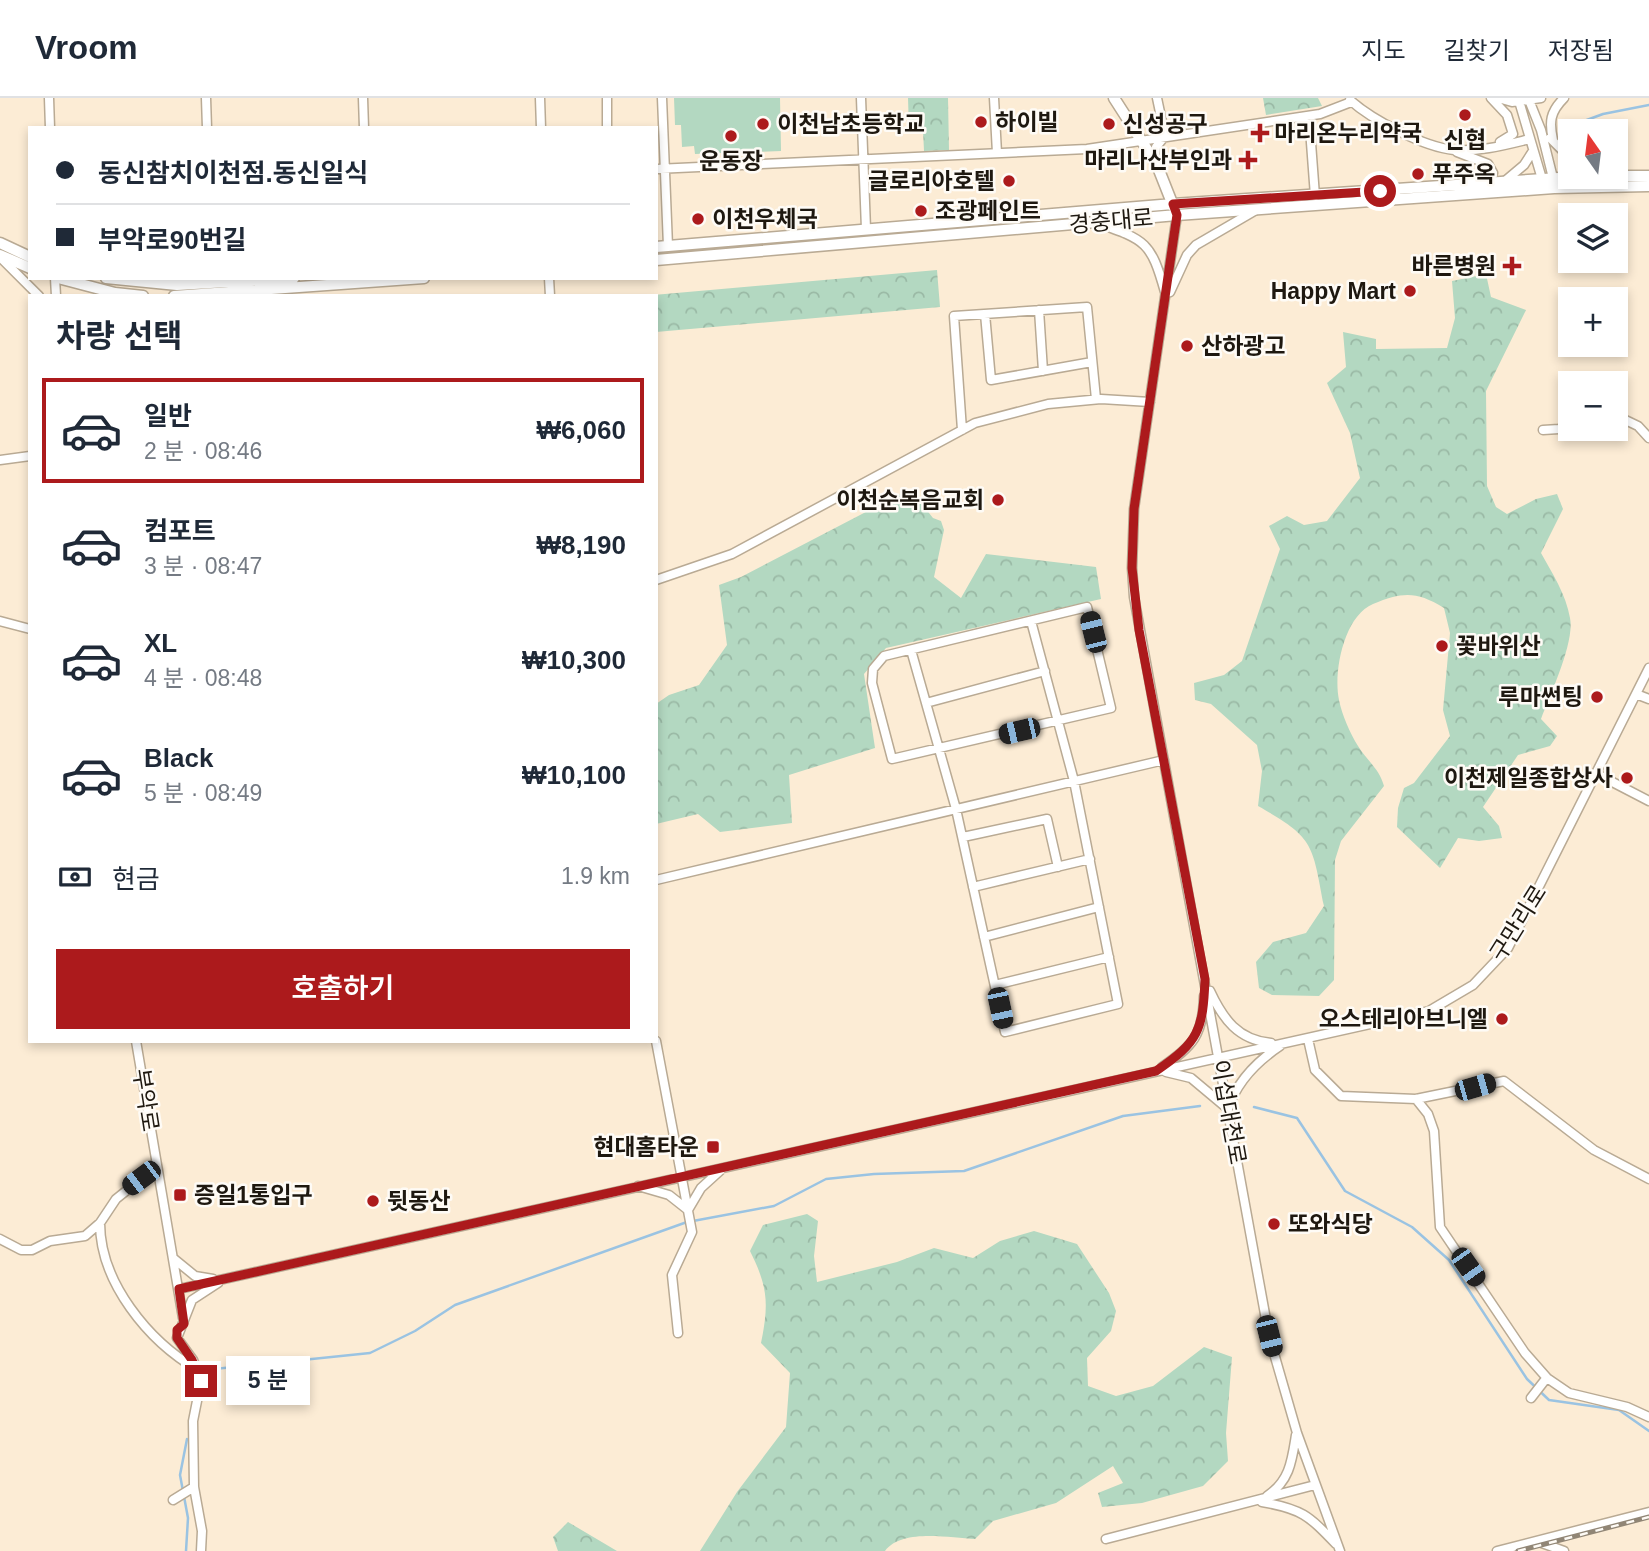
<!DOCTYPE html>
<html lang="ko">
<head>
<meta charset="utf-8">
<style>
  :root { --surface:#fff; --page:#f6f6f7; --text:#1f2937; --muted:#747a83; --line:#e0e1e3; --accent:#ac1a1c }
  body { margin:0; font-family:Helvetica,"Noto Sans KR",sans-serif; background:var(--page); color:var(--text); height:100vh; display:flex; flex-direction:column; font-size:26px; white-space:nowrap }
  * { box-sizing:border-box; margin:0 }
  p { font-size:23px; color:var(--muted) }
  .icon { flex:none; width:38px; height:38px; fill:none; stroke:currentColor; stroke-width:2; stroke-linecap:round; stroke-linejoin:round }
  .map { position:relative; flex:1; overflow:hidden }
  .side { position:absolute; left:28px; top:196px; width:630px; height:749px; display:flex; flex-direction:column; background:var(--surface); border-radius:0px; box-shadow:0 4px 10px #0003 }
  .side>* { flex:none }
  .hud { position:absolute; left:28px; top:28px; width:630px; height:154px; border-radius:0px; box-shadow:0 4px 10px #0003; display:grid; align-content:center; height:154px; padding:0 28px; background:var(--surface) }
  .needle { width:46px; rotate:346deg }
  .fabs { position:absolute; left:1558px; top:21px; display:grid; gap:14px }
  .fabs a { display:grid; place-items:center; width:70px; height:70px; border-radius:0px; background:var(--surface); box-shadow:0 4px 10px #0003; font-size:35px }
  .end { position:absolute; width:32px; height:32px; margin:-16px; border:9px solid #ac1a1c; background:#fff; box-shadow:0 0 0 4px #fff }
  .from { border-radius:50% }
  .bubble { position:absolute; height:49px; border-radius:0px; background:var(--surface); box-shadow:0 4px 10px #0003; font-size:23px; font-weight:600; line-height:49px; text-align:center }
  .car { position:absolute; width:21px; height:42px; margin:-21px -10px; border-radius:9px; box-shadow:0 0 5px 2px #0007; background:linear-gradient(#222 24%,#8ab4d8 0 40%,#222 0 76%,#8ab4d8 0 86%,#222 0) }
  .hud b { display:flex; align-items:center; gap:24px; height:66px; font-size:26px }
  .hud b+b { border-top:2px solid var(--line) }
  .hud i { width:18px; height:18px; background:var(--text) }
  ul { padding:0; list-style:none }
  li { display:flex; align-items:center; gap:21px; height:105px; margin:0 14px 10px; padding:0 14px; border:4px solid transparent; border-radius:0px }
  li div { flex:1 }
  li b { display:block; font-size:26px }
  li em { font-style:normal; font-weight:600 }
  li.active { border-color:var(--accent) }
  li>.icon { width:63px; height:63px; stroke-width:1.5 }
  h2 { padding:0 28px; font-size:32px; line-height:84px }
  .pay { display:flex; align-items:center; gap:18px; height:77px; padding:0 28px; font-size:26px }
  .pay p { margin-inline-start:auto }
  .action { display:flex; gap:14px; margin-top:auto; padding:14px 28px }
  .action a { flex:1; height:80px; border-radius:0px; background:var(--accent); color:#fff; font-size:28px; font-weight:600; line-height:80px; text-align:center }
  header { display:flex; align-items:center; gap:42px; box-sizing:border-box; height:98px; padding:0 35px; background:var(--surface); border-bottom:2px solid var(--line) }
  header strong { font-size:33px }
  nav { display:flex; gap:38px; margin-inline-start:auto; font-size:24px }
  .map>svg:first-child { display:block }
  .grass { fill:#b3d8c1 }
  .forest { fill:url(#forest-crowns) }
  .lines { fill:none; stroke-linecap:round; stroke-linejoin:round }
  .stream { stroke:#9ac3e2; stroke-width:2.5 }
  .minor-casing { stroke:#b9aa94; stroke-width:11 }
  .major-casing { stroke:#b9aa94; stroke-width:13 }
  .minor { stroke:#fff; stroke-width:8 }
  .major { stroke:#fff; stroke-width:10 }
  .rail-casing { stroke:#918676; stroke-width:5 }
  .rail { stroke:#fefbf6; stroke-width:2.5; stroke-dasharray:8; stroke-linecap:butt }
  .route { stroke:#ac1a1c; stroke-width:9 }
  .poi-dot { fill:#ac1a1c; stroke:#fefbf6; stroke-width:2.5 }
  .labels { text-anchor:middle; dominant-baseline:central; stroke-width:5; stroke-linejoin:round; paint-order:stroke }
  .poi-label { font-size:23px; font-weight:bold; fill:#1e1810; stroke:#fefbf6; text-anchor:start }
  .street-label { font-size:23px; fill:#1e1810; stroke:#fefbf6 }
</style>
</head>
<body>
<header>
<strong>Vroom</strong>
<nav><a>지도</a><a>길찾기</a><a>저장됨</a></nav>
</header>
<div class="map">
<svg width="1649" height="1453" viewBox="0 0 1649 1453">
  <defs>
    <pattern id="forest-crowns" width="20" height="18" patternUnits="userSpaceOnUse" patternTransform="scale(1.75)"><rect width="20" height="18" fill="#b3d8c1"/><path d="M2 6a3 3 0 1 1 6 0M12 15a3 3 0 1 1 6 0" fill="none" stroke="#9ab9a5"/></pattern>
  </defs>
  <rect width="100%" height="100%" fill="#fcecd5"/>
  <path class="grass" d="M674 0H780L781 53 695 56 694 48 682 49 681 27H675Z"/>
  <path class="forest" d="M908 0H948L949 52 924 53 923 32H909Z
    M1263 0H1318L1322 8 1266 17Z
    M937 172 940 209 656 234V198H642Z
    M1486 176 1491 199 1526 212 1486 293 1487 388 1496 409 1507 416 1536 401 1557 396 1563 411 1541 455C1552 475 1566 496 1570 520 1575 544 1550 597 1541 621L1557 638 1550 648 1518 657 1483 709 1499 728 1502 740 1479 743 1458 740 1440 770 1397 729 1398 710 1404 690 1414 685 1450 638 1443 612 1450 535 1444 510C1416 493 1403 494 1373 506 1344 518 1333 574 1339 602 1342 617 1350 635 1358 648 1367 663 1379 670 1384 688L1341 743 1335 762 1334 882 1319 898 1272 897 1259 890 1256 864 1273 844 1306 835 1324 808C1312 746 1315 740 1258 708L1262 673 1257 647 1211 606 1195 602 1194 585 1224 577 1242 563 1280 451 1269 428 1287 418 1304 427 1327 423 1360 380 1350 335 1327 285 1346 269 1343 234 1376 241V251L1447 250 1455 220 1452 183Z
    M910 391 933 420 941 423 944 432 934 479 961 500 986 456 1096 469 1101 501 886 550 864 576 875 650 789 677 792 725 720 734 698 716 656 726V606L669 597 699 587 727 547 719 487 741 479Z
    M807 1116 818 1123 814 1158 817 1184 897 1164 934 1150 973 1160 1000 1143 1034 1133 1077 1146 1109 1195 1116 1213 1111 1233 1087 1260 1088 1288 1116 1298 1153 1288 1204 1249 1232 1259 1226 1335 1228 1363 1203 1388 1142 1405 1102 1409 1098 1395 1123 1385 1113 1368 1056 1405 993 1423 975 1441C950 1440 902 1430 885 1453H700L737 1394 786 1329 790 1275 761 1245C769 1206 768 1189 750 1153L763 1127Z
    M568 1424 617 1453H558L553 1439Z"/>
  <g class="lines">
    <path class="stream" d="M1565 30 1603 16 1649 7
      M1254 1009 1297 1020 1345 1093 1412 1129 1449 1162 1527 1281 1549 1302 1619 1312 1649 1333
      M693 1123 774 1108 826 1081 874 1076 964 1073 1123 1018 1200 1008
      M214 1271 370 1255 415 1233 455 1207 687 1124
      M186 1453 188 1420 180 1377 187 1341"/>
    <g class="minor-casing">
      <path id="minor" d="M49 0 50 30
        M206 0 207 30
        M363 0 364 30
        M540 0 541 30
        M607 0V30
        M662 0 668 148
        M861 0 866 131
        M994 0 997 55
        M1157 0 1165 38
        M1491 0 1507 17 1513 36 1500 44
        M1498 0 1512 4 1541 0
        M1350 2C1372 22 1424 49 1454 52 1480 54 1505 47 1530 41
        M1529 2 1541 32 1553 80
        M1519 3 1542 81
        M1309 18 1315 98
        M1550 40 1570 60
        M1553 42C1549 24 1550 14 1564 0
        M1457 54 1488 66 1493 75 1489 85
        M1154 63 1156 49 1165 38
        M656 71 1087 51 1320 16 1351 4
        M1505 83 1524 67 1533 53
        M1177 117 1134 411 1132 470 1134 499 1269 1238 1297 1335 1340 1453
        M1097 125C1146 142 1151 144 1165 194
        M0 159 39 198
        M55 180 56 198
        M549 180 550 198
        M1170 194 1187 157 1196 147 1256 112
        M1039 212 1043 273
        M985 216 991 282 1092 264
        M1615 317 1638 328 1649 340
        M962 332 954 218 1087 209 1096 301
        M1543 332 1559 331 1570 325
        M0 362 30 358
        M656 482 732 456 975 325 1048 306 1101 301 1150 304
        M1087 509 1111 610 892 661 872 585 873 571 884 558Z
        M0 523 30 531
        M911 552 956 711 1005 934 1118 906 1074 683 1031 523
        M1636 596 1649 601
        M926 605 1045 573
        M1597 676 1649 703
        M963 739 1047 721 1058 769
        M656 782 1164 662
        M973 789 1090 761
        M984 839 1099 809
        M995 887 1109 859
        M1210 893C1223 921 1238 942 1271 945
        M1308 941 1315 972 1341 998 1416 1001 1504 983 1594 1052 1649 1081
        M136 943 183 1220
        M656 943 692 1134 672 1177 678 1235
        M1162 969C1193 948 1203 937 1204 898
        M1166 974 1191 980 1228 1011C1237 983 1256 964 1280 948
        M1416 1001 1428 1016 1434 1033 1440 1129 1525 1255 1547 1280 1569 1295 1627 1309 1649 1319
        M638 1088 669 1097 688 1112
        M688 1112 701 1090 723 1070
        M100 1125C100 1184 148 1243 198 1272
        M0 1141 21 1152H32L50 1143 85 1138 100 1125 116 1101 156 1069
        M173 1160 195 1178 213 1181
        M179 1191 1429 913 1473 887 1508 850 1649 570
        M1531 1300 1545 1282
        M1267 1398C1290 1383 1292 1362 1296 1337
        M173 1402 194 1389
        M1262 1404C1302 1411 1308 1417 1336 1446
        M1106 1441 1315 1387
        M1539 1444 1564 1453
        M201 1453 202 1433 194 1389 193 1323 201 1283 193 1262 177 1240 192 1202 218 1185
        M1497 1453 1649 1414"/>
    </g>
    <g class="major-casing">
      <path id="major" d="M1114 0 1157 67 1174 110
        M1615 78H1649
        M0 145 30 159
        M656 149 1173 106 1574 79
        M0 157 30 170
        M656 162 1177 117 1554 90 1649 88
        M58 180 115 195 143 198
        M106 180 177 187 294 180
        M174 198 424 180"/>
    </g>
    <use href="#minor" class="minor"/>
    <use href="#major" class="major"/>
    <g class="rail-casing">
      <path id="rail" d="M1518 1453 1649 1419"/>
    </g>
    <use href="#rail" class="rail"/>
  </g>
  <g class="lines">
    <path class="route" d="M201 1283 192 1262 177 1240V1232L184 1226 179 1191 1156 973C1199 944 1203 932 1205 881L1139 532 1132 470 1134 411 1177 117 1173 106 1380 93"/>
  </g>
  <g class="poi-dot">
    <circle cx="1465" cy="17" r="7"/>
    <circle cx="981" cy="24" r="7"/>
    <circle cx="763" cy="26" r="7"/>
    <circle cx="1109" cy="26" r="7"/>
    <path d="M1256.5 24.5h7v7h7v7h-7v7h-7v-7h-7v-7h7z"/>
    <circle cx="731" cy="38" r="7"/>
    <path d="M1244.5 51.5h7v7h7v7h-7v7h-7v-7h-7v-7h7z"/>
    <circle cx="1418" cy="76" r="7"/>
    <circle cx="1009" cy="83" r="7"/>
    <circle cx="921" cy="113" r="7"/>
    <circle cx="698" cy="121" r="7"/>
    <path d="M1508.5 157.5h7v7h7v7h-7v7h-7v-7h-7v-7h7z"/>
    <circle cx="1410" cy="193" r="7"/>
    <circle cx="1187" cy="248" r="7"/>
    <circle cx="998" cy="402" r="7"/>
    <circle cx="1442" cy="548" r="7"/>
    <circle cx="1597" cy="599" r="7"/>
    <circle cx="1627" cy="680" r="7"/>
    <circle cx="1502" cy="921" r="7"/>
    <rect x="706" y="1042" width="14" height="14" rx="3.5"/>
    <rect x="173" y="1090" width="14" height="14" rx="3.5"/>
    <circle cx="373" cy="1103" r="7"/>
    <circle cx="1274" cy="1126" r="7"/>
  </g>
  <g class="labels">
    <g class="poi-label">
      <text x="995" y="24">하이빌</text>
      <text x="777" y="26">이천남초등학교</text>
      <text x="1123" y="26">신성공구</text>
      <text x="1274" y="35">마리온누리약국</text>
      <text x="1465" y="42" text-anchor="middle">신협</text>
      <text x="1232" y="62" text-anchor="end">마리나산부인과</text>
      <text x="731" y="63" text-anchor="middle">운동장</text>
      <text x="1432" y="76">푸주옥</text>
      <text x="995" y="83" text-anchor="end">글로리아호텔</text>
      <text x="935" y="113">조광페인트</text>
      <text x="712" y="121">이천우체국</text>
      <text x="1496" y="168" text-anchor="end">바른병원</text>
      <text x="1396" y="193" text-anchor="end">Happy Mart</text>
      <text x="1201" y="248">산하광고</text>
      <text x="984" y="402" text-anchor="end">이천순복음교회</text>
      <text x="1456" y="548">꽃바위산</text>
      <text x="1583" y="599" text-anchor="end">루마썬팅</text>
      <text x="1613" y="680" text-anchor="end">이천제일종합상사</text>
      <text x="1488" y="921" text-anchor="end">오스테리아브니엘</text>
      <text x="699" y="1049" text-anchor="end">현대홈타운</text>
      <text x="194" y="1097">증일1통입구</text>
      <text x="387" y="1103">뒷동산</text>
      <text x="1288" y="1126">또와식당</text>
    </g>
    <g class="street-label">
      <text transform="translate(1111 123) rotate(-5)">경충대로</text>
      <text transform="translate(1518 825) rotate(-58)">구만리로</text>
      <text transform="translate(146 1002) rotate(81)">부악로</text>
      <text transform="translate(1229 1014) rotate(80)">이섭대천로</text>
    </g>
  </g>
</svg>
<div class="fabs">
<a><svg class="needle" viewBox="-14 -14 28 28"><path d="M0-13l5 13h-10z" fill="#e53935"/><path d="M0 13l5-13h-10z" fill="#747a83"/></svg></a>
<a><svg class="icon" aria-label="layers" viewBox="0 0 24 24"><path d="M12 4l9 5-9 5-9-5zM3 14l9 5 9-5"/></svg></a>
<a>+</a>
<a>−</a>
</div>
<i class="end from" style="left:1380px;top:93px"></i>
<i class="end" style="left:201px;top:1283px"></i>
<div class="bubble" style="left:226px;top:1258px;width:84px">5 분</div>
<i class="car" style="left:1093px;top:534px;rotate:346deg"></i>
<i class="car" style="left:1019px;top:633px;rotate:257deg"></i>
<i class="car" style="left:1000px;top:910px;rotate:168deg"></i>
<i class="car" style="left:1475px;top:989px;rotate:74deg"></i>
<i class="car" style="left:141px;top:1080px;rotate:233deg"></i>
<i class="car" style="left:1468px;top:1169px;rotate:145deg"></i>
<i class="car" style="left:1269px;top:1238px;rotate:166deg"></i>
<div class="hud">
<b><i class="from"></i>동신참치이천점.동신일식</b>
<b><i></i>부악로90번길</b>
</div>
<section class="side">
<h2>차량 선택</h2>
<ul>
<li class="active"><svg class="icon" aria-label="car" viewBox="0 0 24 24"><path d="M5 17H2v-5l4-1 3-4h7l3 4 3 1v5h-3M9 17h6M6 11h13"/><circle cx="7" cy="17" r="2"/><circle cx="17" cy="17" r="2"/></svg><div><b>일반</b><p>2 분 · 08:46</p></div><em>₩6,060</em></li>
<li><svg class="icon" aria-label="car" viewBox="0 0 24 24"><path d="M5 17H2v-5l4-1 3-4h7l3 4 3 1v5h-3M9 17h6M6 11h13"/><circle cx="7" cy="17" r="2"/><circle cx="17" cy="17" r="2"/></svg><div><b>컴포트</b><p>3 분 · 08:47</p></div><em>₩8,190</em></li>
<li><svg class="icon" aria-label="car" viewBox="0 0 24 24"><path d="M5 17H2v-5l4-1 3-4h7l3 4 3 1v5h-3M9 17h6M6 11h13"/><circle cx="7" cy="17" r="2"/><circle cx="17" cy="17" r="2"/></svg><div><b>XL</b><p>4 분 · 08:48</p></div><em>₩10,300</em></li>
<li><svg class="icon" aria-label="car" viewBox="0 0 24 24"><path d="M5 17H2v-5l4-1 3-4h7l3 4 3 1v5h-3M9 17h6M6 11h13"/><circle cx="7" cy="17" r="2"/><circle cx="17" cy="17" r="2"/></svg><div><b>Black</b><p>5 분 · 08:49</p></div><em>₩10,100</em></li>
</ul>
<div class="pay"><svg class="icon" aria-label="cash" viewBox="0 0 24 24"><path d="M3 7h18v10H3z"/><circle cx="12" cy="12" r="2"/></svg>현금<p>1.9 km</p></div>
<div class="action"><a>호출하기</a></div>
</section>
</div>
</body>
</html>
